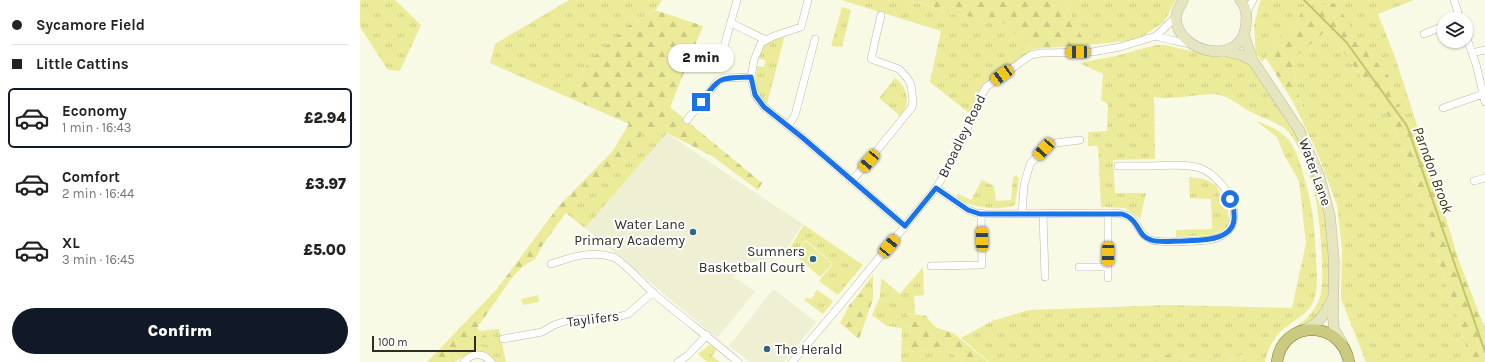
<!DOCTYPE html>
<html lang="en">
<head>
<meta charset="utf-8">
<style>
  :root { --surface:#fff; --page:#f2f2f2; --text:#222; --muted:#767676; --line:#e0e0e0; --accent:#111827 }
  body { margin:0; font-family:Karla,sans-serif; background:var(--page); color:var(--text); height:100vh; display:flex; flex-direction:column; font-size:15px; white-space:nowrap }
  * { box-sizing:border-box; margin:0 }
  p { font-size:13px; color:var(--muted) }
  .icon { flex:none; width:22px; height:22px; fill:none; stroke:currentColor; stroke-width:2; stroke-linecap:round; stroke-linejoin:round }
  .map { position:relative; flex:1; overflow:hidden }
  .drawer { display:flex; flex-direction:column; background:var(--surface); width:360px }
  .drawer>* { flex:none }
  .top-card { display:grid; align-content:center; height:88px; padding:0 12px; background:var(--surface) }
  .buttons { position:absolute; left:1077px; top:12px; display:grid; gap:8px }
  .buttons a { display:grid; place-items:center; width:36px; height:36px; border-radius:50%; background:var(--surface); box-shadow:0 1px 3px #0004; font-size:20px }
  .scale { position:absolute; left:12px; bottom:10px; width:104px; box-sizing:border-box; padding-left:4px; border:2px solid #2e2e26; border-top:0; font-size:11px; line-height:14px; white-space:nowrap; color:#2e2e26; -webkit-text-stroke:3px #fff; paint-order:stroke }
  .end { position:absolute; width:18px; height:18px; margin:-9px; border:5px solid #1a73e8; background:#fff; box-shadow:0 0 0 2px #fff }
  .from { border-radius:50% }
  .bubble { position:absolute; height:28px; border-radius:14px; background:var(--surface); box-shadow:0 1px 3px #0004; font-size:13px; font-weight:800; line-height:28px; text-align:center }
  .car { position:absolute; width:12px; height:24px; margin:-12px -6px; border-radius:5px; box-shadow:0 0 3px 1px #0007; background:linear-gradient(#f5c518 24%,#345 0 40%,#f5c518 0 76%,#345 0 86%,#f5c518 0) }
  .top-card b { display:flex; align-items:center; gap:14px; height:38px; font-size:15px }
  .top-card b+b { border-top:1px solid var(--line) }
  .top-card i { width:10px; height:10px; background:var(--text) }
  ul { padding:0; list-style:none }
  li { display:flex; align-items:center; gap:12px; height:60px; margin:0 8px 6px; padding:0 4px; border:2px solid transparent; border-radius:6px }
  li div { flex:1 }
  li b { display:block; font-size:15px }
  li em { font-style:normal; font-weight:800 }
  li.current { border-color:var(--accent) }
  li>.icon { width:36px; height:36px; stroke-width:1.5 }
  .primary-button { display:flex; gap:8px; margin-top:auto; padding:8px 12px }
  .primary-button a { flex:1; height:46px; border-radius:24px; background:var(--accent); color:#fff; font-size:16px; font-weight:800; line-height:46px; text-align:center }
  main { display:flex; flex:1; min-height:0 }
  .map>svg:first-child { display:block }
  .built { fill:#efefd3 }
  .grass { fill:url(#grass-tufts) }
  .forest { fill:url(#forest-firs) }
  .garden { fill:#ebeb9a }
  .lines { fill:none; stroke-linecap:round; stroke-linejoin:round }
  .stream { stroke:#c5c56d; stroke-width:2 }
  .minor-casing { stroke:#b9baa6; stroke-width:8 }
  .secondary-casing { stroke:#b9baa6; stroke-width:11 }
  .primary-casing { stroke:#7e7d2b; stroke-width:12 }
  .minor { stroke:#fff; stroke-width:7 }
  .secondary { stroke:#e5e5c0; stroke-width:10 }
  .primary { stroke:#cbca81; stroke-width:11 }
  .route { stroke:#1a73e8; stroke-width:5 }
  .poi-dot { fill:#326582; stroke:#fff; stroke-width:1.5 }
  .labels { text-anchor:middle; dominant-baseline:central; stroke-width:4; stroke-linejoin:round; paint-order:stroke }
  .street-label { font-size:14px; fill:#2e2e26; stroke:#fff }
  .poi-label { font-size:14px; fill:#2e2e26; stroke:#fff; text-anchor:end }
  .water-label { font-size:15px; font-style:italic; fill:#383711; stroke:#fff }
</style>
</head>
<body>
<main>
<section class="drawer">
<div class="top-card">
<b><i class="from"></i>Sycamore Field</b>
<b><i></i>Little Cattins</b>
</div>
<ul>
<li class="current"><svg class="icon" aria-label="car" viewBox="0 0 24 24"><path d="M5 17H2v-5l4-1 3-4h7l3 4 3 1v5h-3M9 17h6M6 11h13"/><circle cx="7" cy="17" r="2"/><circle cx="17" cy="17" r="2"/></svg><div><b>Economy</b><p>1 min · 16:43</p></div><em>£2.94</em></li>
<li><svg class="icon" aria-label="car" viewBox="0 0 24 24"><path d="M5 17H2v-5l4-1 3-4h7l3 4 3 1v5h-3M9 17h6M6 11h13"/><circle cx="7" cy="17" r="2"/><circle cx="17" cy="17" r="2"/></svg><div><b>Comfort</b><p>2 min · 16:44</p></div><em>£3.97</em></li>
<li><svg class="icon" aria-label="car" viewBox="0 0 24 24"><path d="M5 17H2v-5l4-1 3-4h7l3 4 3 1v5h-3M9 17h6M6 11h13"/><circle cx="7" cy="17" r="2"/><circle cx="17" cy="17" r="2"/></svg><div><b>XL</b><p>3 min · 16:45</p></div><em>£5.00</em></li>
</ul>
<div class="primary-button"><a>Confirm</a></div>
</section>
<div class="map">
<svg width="1125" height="362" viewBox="0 0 1125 362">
  <defs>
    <pattern id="grass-tufts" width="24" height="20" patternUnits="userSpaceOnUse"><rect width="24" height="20" fill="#ebeb9a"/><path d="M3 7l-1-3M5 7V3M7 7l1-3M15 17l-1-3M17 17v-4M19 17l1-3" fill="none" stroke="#caca85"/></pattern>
    <pattern id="forest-firs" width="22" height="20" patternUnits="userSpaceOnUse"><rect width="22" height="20" fill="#ebeb9a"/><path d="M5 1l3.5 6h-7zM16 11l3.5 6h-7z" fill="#caca85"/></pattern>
  </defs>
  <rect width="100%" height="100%" fill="#f9fae5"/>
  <path class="built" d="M307 133 391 190 443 224 429 246 426 257 414 258V260L411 261 410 259 393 262 377 267 378 273 375 274 373 278 380 281 395 292 357 338 225 228Z
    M413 289 456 322 424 362H390L369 346Z"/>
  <path class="grass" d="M0 0H35L61 25 40 71 28 70 0 27Z
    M209 0H302L296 10 292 11 265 29 231 59 205 96 130 63 135 44Z
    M481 0H549L593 14 642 22 673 49 625 85 619 92 610 114 570 82 581 31Z
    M703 0H816L804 22 777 40 726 45Z
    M902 0H1054L1018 14 1035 57 1067 156 1040 109 1031 79 1002 45 943 7 937 23 915 40 906 58 902 62 896 53 894 25 900 1Z
    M482 7 491 10 482 47 471 46Z
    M969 27 982 50 1032 121 1060 194 1086 286 1112 362H1006L981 299 982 250 977 205 957 152 933 102 943 109 937 88 932 60Z
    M425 35 407 104C394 91 396 83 397 66L404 67 406 60 399 59C406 40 406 41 425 35Z
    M796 45H806L855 57 868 56 888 62 925 118 937 132 952 165 964 201 971 261 969 298 953 321 938 331 935 327C947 319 955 311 960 297 966 278 959 206 953 186 948 168 938 138 923 127 913 121 903 118 893 113 879 106 868 94 852 94 835 95 809 100 794 97L795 159 753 160 755 193H786L780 219 765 208 741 207 738 146H728V132L747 131 748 104 741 100 743 74 719 63 756 56Z
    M535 78C544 83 549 97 546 106 545 110 542 114 540 118L538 117 539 115 519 98Z
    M896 121C908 125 923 131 931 143 937 153 941 165 944 177 953 206 955 230 956 260 957 273 958 288 954 300 949 313 939 317 929 325 916 334 908 346 905 362H892L889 352 862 362H842L811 355 795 356 788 362H629L601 338 632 321 669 310 808 305 932 308 946 243 939 181 924 155 917 137Z
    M269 124 286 127 307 133 225 228 198 207 253 151Z
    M656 175 659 178 655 205C635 212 615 207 596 199L598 194 611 200 622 180 634 186 636 201 651 200 653 178Z
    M829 177 844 179 856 185 868 210 869 222 865 229 851 235 816 237V230L852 229 851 199 830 198Z
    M444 225 503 265 478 295 459 281 472 265V263L446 240 432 254 429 249Z
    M563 267 564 295 554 296 555 314 547 313 551 324 546 349 551 352 584 346 601 362H541L542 328 527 326 512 315 520 297 521 278 540 294Z
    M513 275V299L509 287 491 304Z
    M457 290 473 301 463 314 444 300 446 298 451 299 455 295 454 293Z
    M178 295 179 302 163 305 161 299Z
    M139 329 146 362H135L133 359C126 356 116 351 108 354 102 356 99 361 94 362L96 352 115 343 134 345 120 331Z
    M349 345 357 349 352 356 360 362H347L338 354Z"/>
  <path class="forest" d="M550 0H703L726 45 673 49 642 22 593 14Z
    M976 3 1002 45 1031 79 1040 109 1067 156 1098 258 1118 311 1125 327V362H1112L1086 286 1060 194 1032 121 982 50 969 28 932 60 937 88 943 110 933 102 906 58 915 40 937 23 943 7Z
    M293 11H298L343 26 310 107 402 183 398 190 352 156 307 133 286 127 264 160 236 179 228 192 212 204 182 246 175 259 162 267 151 279 117 328 135 345 115 343 96 352 94 362H67L137 289 198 207 253 151 269 124 205 96 231 59 267 27Z
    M509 287 513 299 499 339 480 323 490 304Z
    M546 313 566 316 575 327 593 333 628 362H601L584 346 551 352 546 348 551 325Z
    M889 352 892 362H862Z
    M811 355 842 362H788L795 356Z"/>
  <path class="garden" d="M446 241 472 264 460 277 434 254Z"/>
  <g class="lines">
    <path class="stream" d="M944 0 987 43 1047 126 1125 352"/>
    <g class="minor-casing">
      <path id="minor" d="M448 0 441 27 414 36 401 43 394 60 391 77 395 95 404 107 443 138 545 226
        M1094 0 1100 19
        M886 13 893 0
        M371 23 406 40
        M1064 34 1084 26
        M796 36 811 40 831 44
        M1106 36 1116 64 1125 102
        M1112 53 1125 50
        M359 65 377 0
        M1083 108 1123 94
        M327 120 358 81 364 78 391 77
        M428 126 435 115 455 39
        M492 181 536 127 552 107 553 101 551 85 548 79 539 69 511 59 521 15
        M1114 181 1125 178
        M576 188 608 210 620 214 748 213V278
        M662 213 664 185 670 164 684 149 696 143 720 140
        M748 213C756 213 766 213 772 219 779 225 779 234 789 239 796 244 839 241 849 240 895 232 869 179 840 168 825 163 804 166 788 166 778 166 768 166 758 166
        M683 214 685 277
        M191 264C212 257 232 250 253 257 261 260 285 285 292 292 320 316 350 338 378 362
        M571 266 622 265 621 213
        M719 267H748
        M143 339 182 332 194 325 209 320 258 317 268 314 293 292
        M104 362C111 353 123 352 131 362
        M318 362 328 355 347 335
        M432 362 482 303 576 188 589 167 613 116 620 98 626 87 671 55 681 53 732 52 760 47 796 36 816 17"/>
    </g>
    <g class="secondary-casing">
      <path id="secondary" d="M823 0C821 5 816 12 816 17 816 54 884 68 886 23 887 15 886 6 880 0
        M884 35 893 61 939 130 959 175 970 216 974 261 973 318 974 329 982 343
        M865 51 881 55 893 61
        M944 330C961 322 963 316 972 300"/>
    </g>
    <g class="primary-casing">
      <path id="primary" d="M917 362C922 319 981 319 989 362"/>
    </g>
    <use href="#minor" class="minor"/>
    <use href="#secondary" class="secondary"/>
    <use href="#primary" class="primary"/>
  </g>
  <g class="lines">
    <path class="route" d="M341 102C361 76 358 78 391 77L395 95 404 107 443 138 545 226 576 188 608 210 620 214H762C765 215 768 216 770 218 779 224 779 237 791 240 800 243 812 241 822 241 840 240 877 242 874 214 874 209 873 203 870 199"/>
  </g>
  <g class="poi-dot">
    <circle cx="333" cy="232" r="4"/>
    <circle cx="453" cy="259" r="4"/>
    <circle cx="407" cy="349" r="4"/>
  </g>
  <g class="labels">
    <g class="street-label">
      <text transform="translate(602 136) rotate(-64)">Broadley Road</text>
      <text transform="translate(955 172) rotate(70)">Water Lane</text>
      <text transform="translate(233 319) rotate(-7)">Taylifers</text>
    </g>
    <g class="poi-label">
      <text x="325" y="224">Water Lane<tspan x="325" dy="16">Primary Academy</tspan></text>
      <text x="445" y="251">Sumners<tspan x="445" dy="16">Basketball Court</tspan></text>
      <text x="415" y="349" text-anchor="start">The Herald</text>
    </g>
    <g class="water-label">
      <text transform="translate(1073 170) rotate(70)">Parndon Brook</text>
    </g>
  </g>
</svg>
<div class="buttons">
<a><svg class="icon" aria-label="layers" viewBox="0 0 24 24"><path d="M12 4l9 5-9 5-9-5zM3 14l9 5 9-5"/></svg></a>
</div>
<div class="scale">100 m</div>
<i class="end from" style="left:870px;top:199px"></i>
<i class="end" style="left:341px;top:102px"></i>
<div class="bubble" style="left:308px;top:44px;width:66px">2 min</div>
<i class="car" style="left:718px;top:52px;rotate:269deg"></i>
<i class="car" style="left:642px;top:75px;rotate:234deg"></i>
<i class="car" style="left:684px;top:149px;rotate:222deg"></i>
<i class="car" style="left:509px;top:161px;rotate:220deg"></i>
<i class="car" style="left:622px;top:239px;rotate:359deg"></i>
<i class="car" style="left:529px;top:246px;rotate:39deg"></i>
<i class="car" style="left:748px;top:254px;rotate:181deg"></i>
</div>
</main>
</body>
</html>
